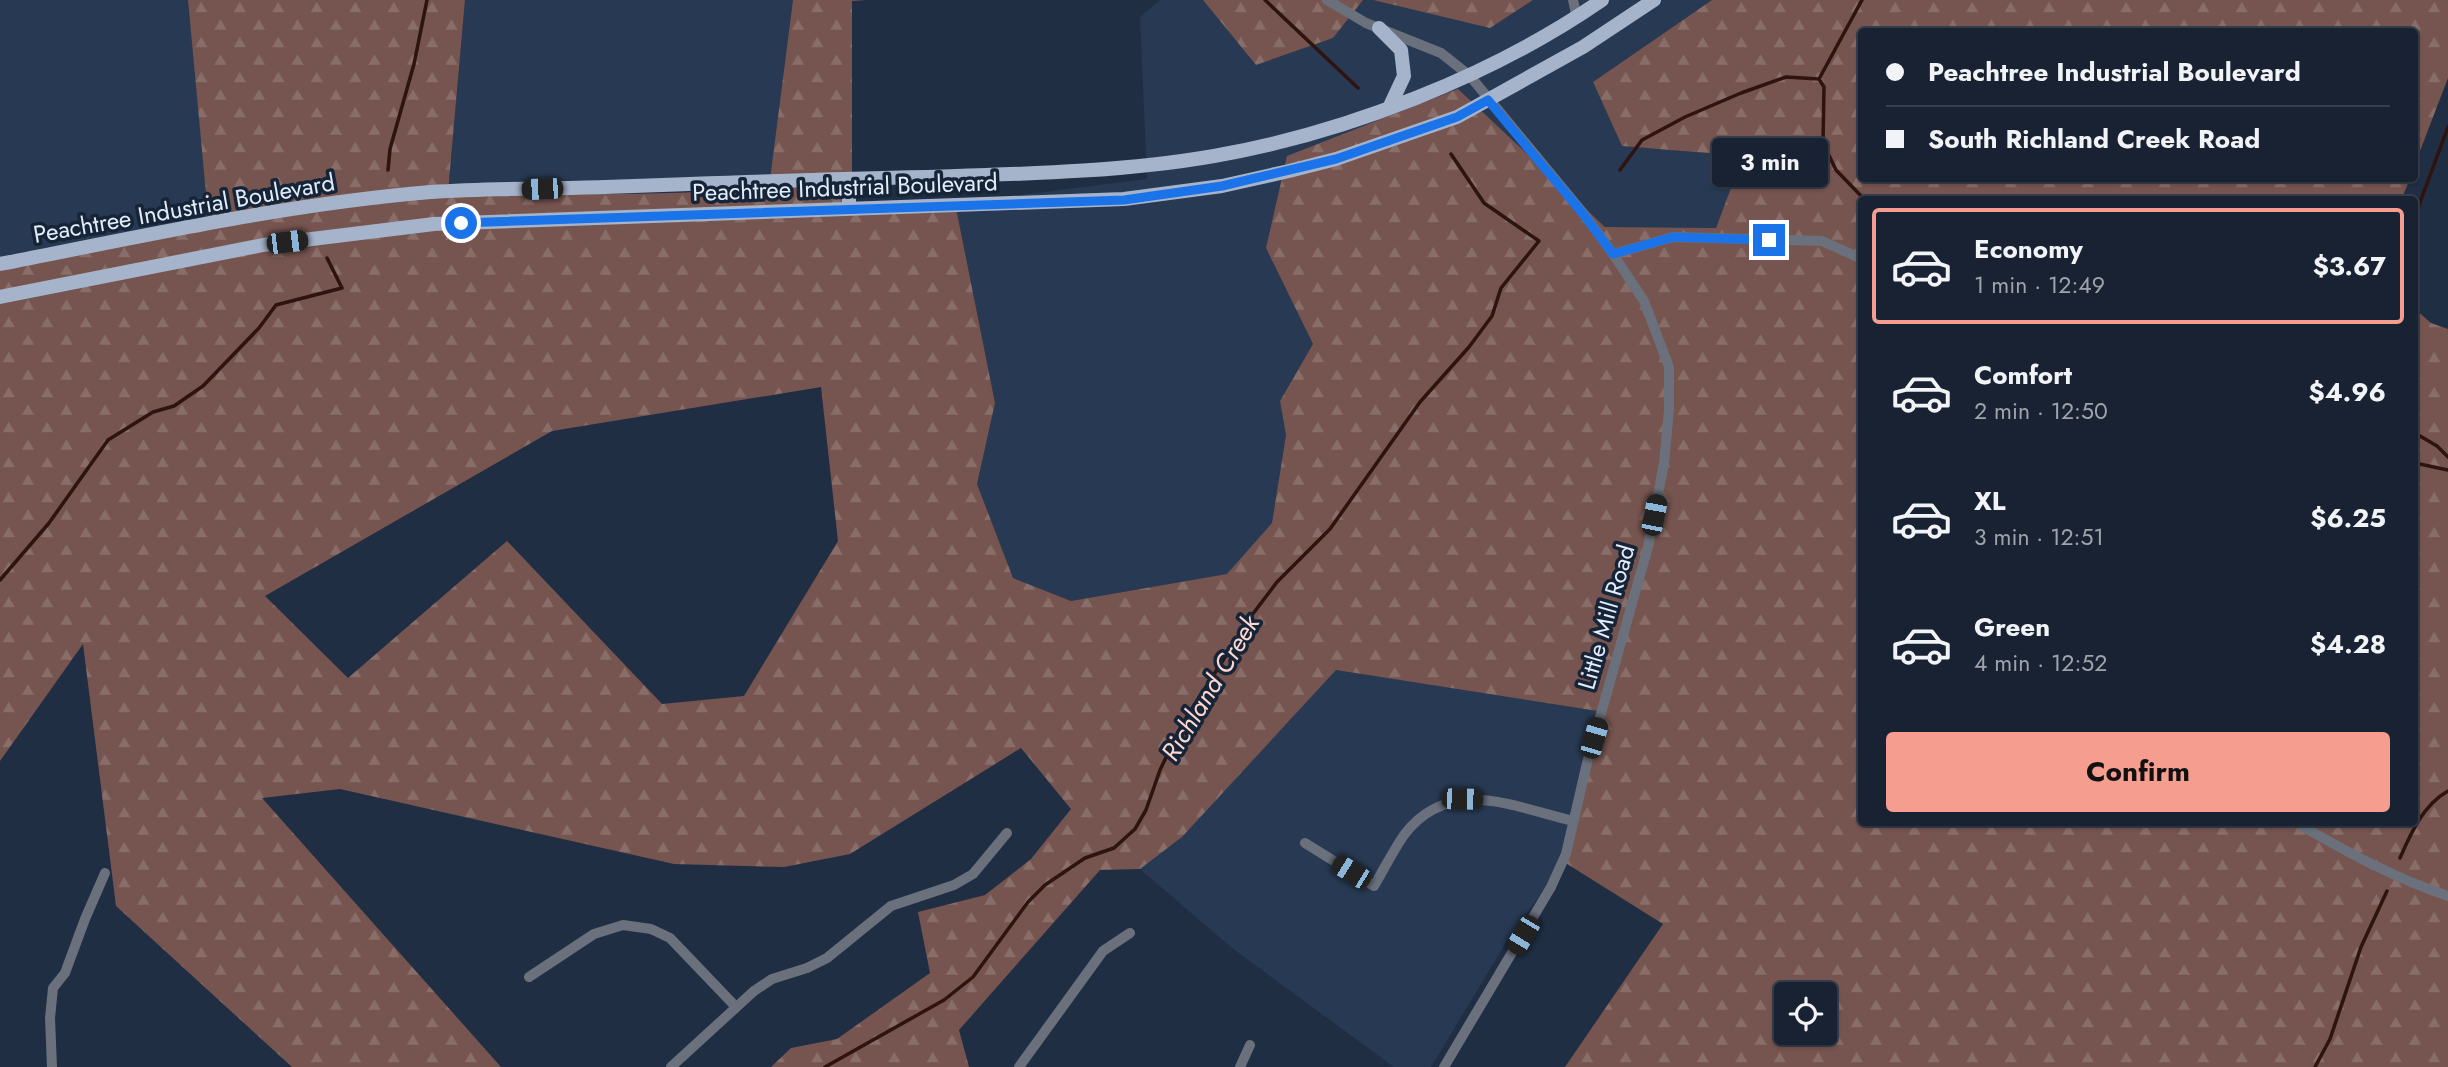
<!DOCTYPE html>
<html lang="en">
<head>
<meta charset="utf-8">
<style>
  :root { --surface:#182232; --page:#212a3a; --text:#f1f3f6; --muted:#9fa4ac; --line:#363f4d; --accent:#f59d8f }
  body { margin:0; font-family:Jost,sans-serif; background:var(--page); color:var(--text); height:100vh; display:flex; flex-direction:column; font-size:26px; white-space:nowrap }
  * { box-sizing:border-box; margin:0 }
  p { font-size:23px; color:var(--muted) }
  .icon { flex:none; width:38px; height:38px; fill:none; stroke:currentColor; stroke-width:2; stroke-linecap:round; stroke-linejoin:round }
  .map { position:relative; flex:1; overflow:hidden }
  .side { position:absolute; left:1858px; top:196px; width:560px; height:630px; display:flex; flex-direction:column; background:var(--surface); border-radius:7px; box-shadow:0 2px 5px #0004,0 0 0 2px var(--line) }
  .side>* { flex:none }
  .guide { position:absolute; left:1858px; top:28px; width:560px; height:154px; border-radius:7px; box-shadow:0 2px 5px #0004,0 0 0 2px var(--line); display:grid; align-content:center; height:154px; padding:0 28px; background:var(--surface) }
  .fabs { position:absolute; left:1774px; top:982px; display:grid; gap:14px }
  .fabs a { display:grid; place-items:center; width:63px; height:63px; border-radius:7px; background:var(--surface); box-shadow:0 2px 5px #0004,0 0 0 2px var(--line); font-size:35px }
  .end { position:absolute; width:32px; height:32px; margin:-16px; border:9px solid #1a73e8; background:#fff; box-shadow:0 0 0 4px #fff }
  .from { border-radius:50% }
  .bubble { position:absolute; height:49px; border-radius:7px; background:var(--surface); box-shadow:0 2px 5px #0004,0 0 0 2px var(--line); font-size:23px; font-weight:700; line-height:49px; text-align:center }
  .car { position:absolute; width:21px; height:42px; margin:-21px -10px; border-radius:9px; box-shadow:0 0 5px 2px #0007; background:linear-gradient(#222 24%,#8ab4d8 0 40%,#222 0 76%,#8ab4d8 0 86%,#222 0) }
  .guide b { display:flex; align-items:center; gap:24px; height:66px; font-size:26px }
  .guide b+b { border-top:2px solid var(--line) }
  .guide i { width:18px; height:18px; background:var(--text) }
  ul { padding:12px 0 0; list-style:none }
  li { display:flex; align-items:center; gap:21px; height:116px; margin:0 14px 10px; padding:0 14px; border:4px solid transparent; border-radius:7px }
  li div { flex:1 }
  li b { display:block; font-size:26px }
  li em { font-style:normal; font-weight:700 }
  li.active { border-color:var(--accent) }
  li>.icon { width:63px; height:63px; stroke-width:1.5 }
  .cta { display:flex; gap:14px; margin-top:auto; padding:14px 28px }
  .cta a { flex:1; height:80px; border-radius:7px; background:var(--accent); color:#111; font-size:28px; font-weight:700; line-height:80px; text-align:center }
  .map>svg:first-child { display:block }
  .built { fill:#283a53 }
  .forest { fill:url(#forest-firs); fill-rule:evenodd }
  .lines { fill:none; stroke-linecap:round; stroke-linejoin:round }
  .stream { stroke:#2e130f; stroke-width:3.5 }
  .minor { stroke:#6a717c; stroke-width:10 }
  .major { stroke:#a5b4cb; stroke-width:14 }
  .route { stroke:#1a73e8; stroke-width:9 }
  .labels { text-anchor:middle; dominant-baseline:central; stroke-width:7; stroke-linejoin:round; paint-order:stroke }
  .street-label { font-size:24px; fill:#e3ecfa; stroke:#162438 }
  .water-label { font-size:26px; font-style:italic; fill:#fed7d0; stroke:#162438 }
</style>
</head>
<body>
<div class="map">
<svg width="2448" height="1067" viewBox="0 0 2448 1067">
  <defs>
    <pattern id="forest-firs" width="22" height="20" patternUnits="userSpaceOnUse" patternTransform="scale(1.75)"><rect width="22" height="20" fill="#76544f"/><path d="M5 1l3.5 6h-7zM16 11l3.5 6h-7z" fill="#896d69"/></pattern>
  </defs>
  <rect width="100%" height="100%" fill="#202e43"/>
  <path class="built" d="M0 0H188L210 226 0 265Z
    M465 0H793L769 187 730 190 577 194 448 192Z
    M1160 0H1203L1256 65 1333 38 1363 0H1373L1490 27 1533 0H1712L1593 82 1622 146 1744 156 1716 228 1605 227 1458 89 1266 248 1313 344 1280 401 1286 435 1272 523 1228 574 1071 601 1013 578 977 484 995 403 955 203 1147 179 1140 17Z
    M1336 670 1604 712 1564 862 1508 939 1431 1067H1394L1232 948 1140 869 1182 836Z"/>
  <path class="forest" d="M188 0H465L448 192C554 194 662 197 769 187L793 0H866L852 1V212L955 203 995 403 977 484 1013 578 1071 601 1227 574 1272 523 1286 435 1280 401 1313 344 1266 248 1287 156 1458 89 1605 227 1716 228 1743 156 1622 146 1593 82 1712 0H2448V78L2415 164V32H1862V178L2410 179 2401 200H1862V822H2415V309L2431 323 2448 329V1067H1565L1663 924 1564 862 1604 712 1336 670 1182 837 1140 869 1100 870 959 1030 969 1067H771L791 1048 837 1039 930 973 918 912 985 895 1031 859 1071 809 1021 748 850 854 784 867 674 864 340 789 262 798 501 1067H292L116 906 83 644 0 761V265L209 226ZM821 387 838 541 744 696 662 704 507 541 348 678 265 596 552 431ZM1787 994H1825V1032H1787Z
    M1203 0H1363L1333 38 1256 65Z
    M1373 0H1533L1490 28Z"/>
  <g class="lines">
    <path class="stream" d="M1265 0 1358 88
      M1819 79 1824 87 1823 143 1836 170 1865 200
      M1819 79 1862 0
      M388 170 390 149 414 64 427 0
      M1620 170 1642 140 1685 117 1741 93 1786 77 1819 79
      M2415 216 2448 127
      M2415 433 2437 446 2448 457
      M2415 463 2448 470
      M0 580 49 523 108 440 153 412 174 406 203 386 259 328 276 305 342 288 327 258
      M2400 858C2411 833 2423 805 2448 791
      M825 1067 944 1000 973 977 1028 902 1045 885 1085 858 1114 848 1135 829 1146 810 1160 770 1181 726 1252 615 1277 582 1330 529 1420 402 1469 347 1492 316 1501 288 1539 241 1484 203 1451 154
      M2315 1067 2330 1039 2361 947 2387 891"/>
    <path class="minor" d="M1327 0 1366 23 1441 53 1470 76 1583 213 1613 254 1644 301 1669 367V410L1664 463 1648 547 1587 763 1566 854 1551 887 1444 1067
      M1573 0 1577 18
      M1613 254 1673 237 1822 241 1862 259
      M2295 822C2345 851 2394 878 2448 896
      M1305 843 1374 886C1384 869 1393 851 1404 835 1449 775 1514 807 1573 821
      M529 977 594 934 623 925 651 929 670 938 736 1007
      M52 1067 50 1018 53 988 65 973 85 919 105 873
      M671 1067 754 991 772 979 807 968 827 958 891 906 954 885 973 874 1007 833
      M1019 1067 1103 951 1130 933
      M1240 1067 1250 1045"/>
    <path class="major" d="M1379 28 1401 50 1404 76 1390 106
      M849 179V209
      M0 264C143 236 286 204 431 192 489 188 547 189 605 187 712 183 819 179 926 177 1019 174 1123 172 1214 156 1346 133 1492 76 1602 0
      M0 297 263 245 434 224 1124 199 1222 186 1289 171 1336 159 1457 117 1583 47 1654 0"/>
  </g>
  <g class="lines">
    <path class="route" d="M461 223 1124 200 1222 186 1336 159 1457 117 1488 100 1583 214 1613 254 1673 237 1769 240"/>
  </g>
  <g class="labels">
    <g class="street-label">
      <text transform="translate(845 187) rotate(-2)">Peachtree Industrial Boulevard</text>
      <text transform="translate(184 208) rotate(-10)">Peachtree Industrial Boulevard</text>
      <text transform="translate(1606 617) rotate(-74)">Little Mill Road</text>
    </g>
    <g class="water-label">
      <text transform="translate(1210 688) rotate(-59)">Richland Creek</text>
    </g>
  </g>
</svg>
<div class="fabs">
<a><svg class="icon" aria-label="locate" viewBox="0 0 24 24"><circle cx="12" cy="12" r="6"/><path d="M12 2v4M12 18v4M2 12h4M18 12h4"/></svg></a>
</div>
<i class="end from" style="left:461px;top:223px"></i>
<i class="end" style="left:1769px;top:240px"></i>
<div class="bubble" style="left:1712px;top:138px;width:116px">3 min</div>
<i class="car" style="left:542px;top:189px;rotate:268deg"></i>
<i class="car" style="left:287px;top:242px;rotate:83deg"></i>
<i class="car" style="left:1654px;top:515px;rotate:11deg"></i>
<i class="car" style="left:1594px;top:738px;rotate:16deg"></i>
<i class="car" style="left:1462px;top:799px;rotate:91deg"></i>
<i class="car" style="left:1351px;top:872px;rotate:302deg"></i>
<i class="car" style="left:1523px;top:935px;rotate:211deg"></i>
<div class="guide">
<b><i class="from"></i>Peachtree Industrial Boulevard</b>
<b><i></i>South Richland Creek Road</b>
</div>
<section class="side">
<ul>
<li class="active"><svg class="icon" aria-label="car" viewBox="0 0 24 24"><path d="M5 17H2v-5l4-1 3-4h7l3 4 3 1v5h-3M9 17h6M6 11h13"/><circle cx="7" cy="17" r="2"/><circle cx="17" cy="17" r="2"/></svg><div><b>Economy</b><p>1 min · 12:49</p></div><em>$3.67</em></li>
<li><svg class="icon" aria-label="car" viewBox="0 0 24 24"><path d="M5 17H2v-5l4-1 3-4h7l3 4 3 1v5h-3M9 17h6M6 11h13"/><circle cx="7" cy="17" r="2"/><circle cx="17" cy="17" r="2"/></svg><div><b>Comfort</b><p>2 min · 12:50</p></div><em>$4.96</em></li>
<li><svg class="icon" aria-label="car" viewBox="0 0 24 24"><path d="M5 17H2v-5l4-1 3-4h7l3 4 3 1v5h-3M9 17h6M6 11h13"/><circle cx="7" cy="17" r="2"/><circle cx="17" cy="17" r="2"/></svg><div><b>XL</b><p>3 min · 12:51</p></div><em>$6.25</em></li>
<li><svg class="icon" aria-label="car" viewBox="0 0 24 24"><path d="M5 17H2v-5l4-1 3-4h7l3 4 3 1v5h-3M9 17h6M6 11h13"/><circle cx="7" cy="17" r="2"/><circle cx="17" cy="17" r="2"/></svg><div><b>Green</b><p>4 min · 12:52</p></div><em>$4.28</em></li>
</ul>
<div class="cta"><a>Confirm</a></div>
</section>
</div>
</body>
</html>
